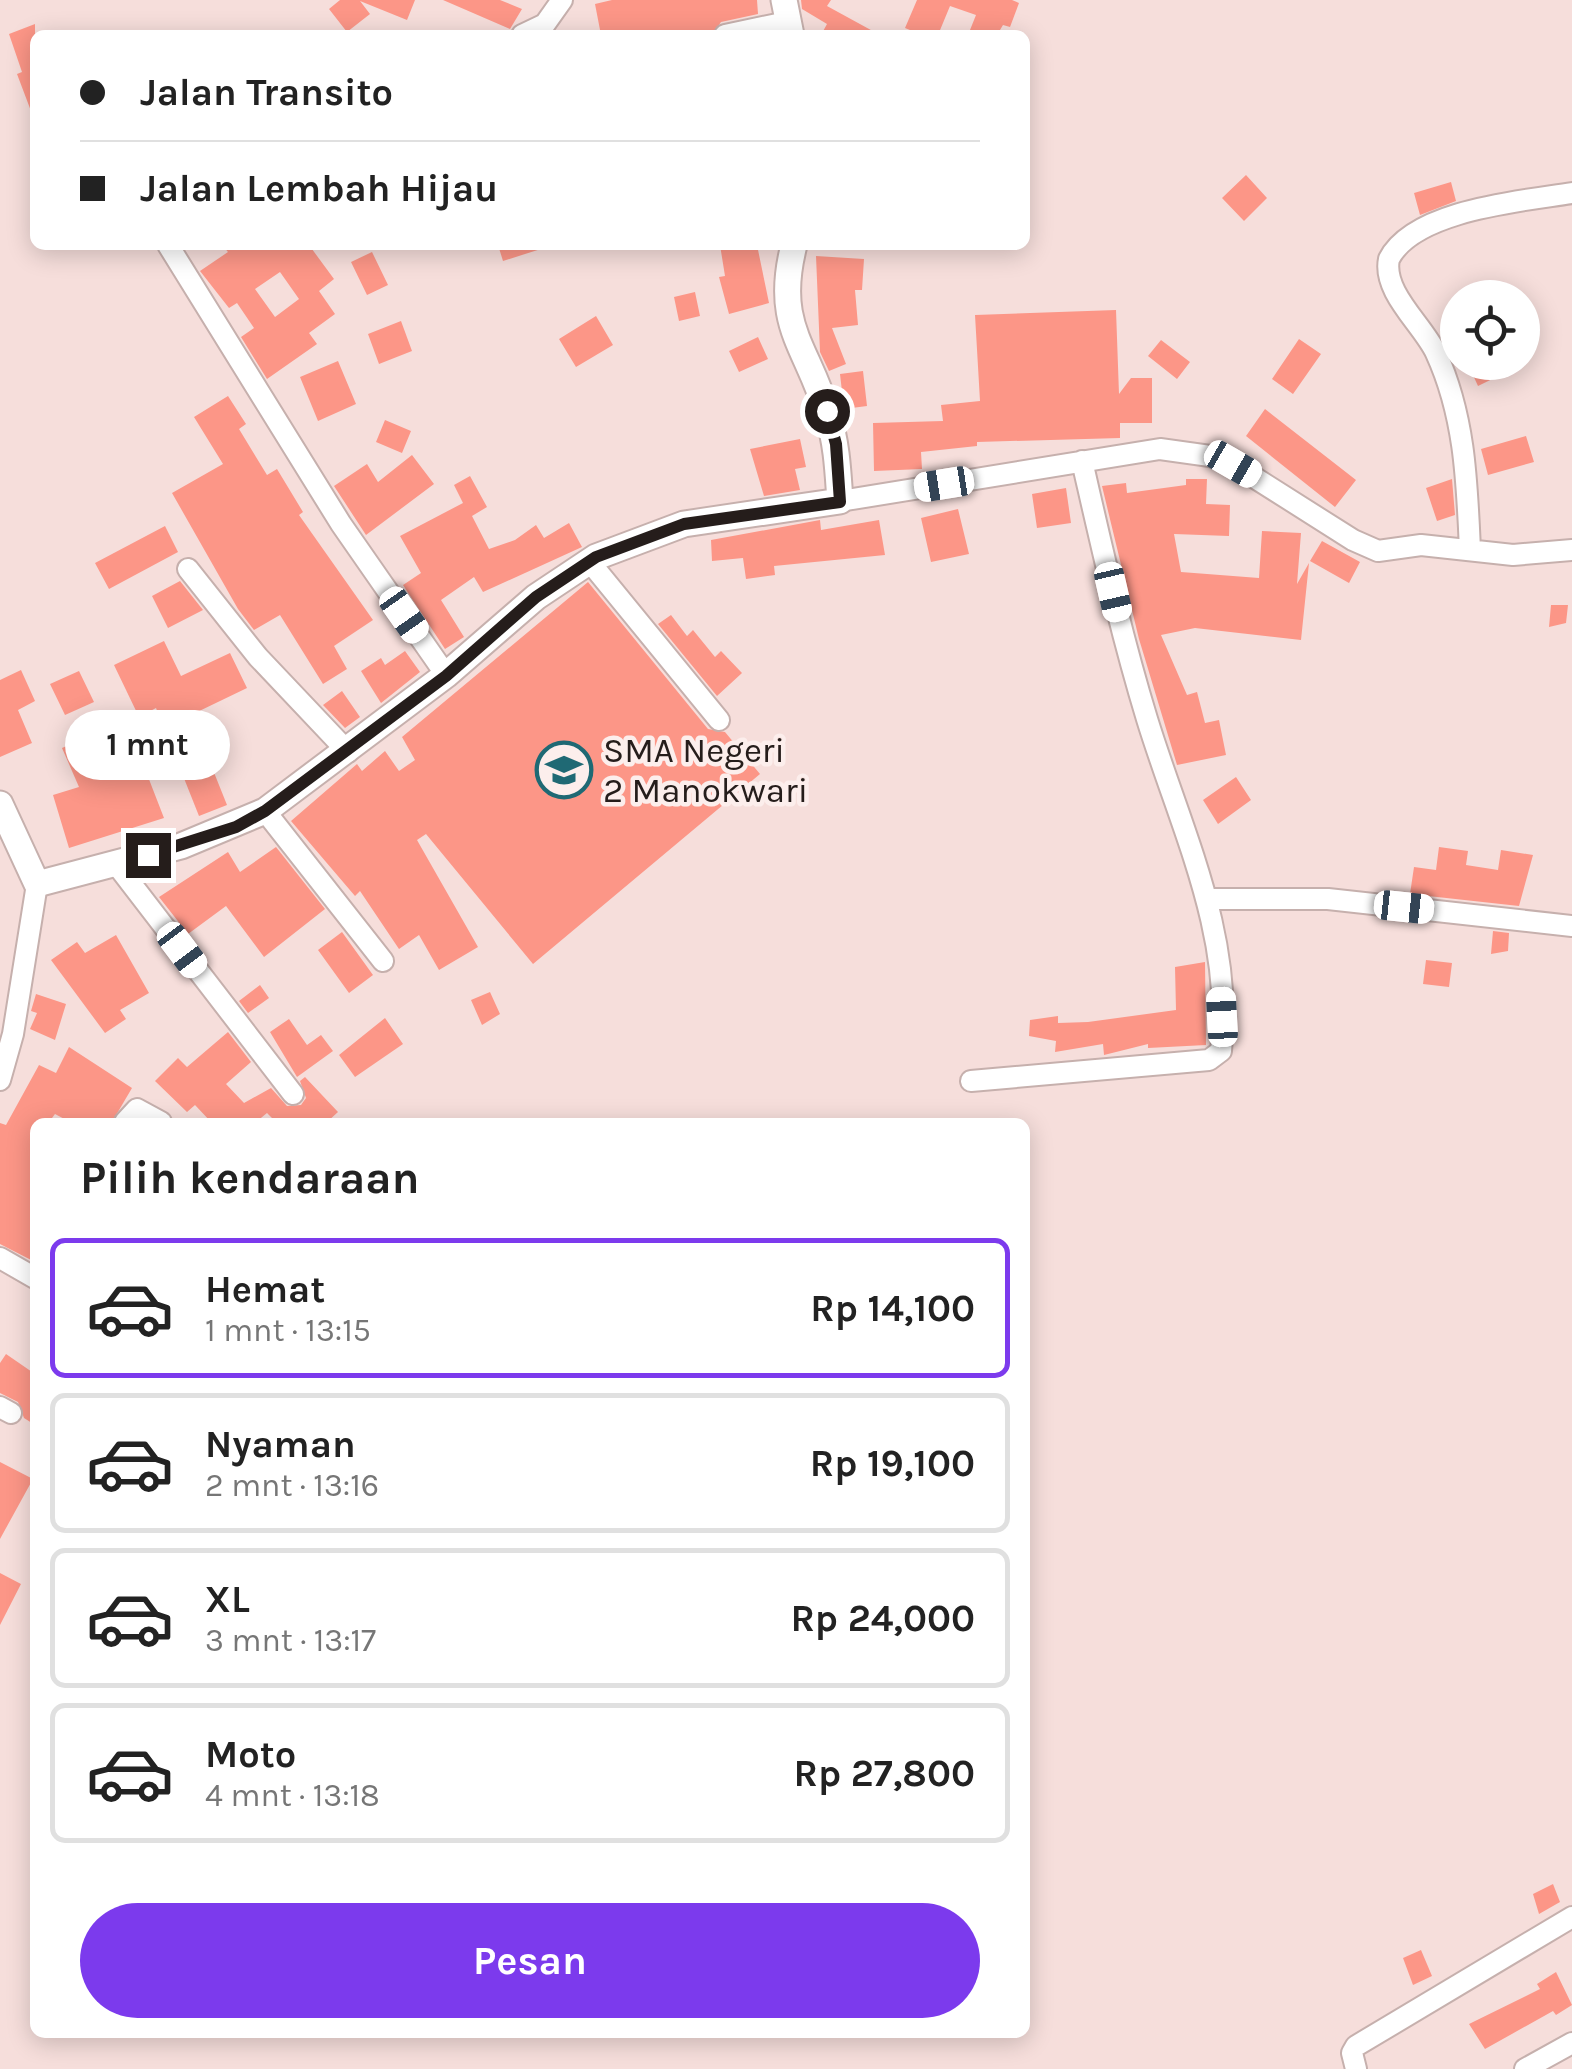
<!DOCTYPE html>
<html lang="id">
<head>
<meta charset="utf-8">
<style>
  :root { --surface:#fff; --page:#f6f6f6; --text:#222; --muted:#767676; --line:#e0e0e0; --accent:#7c3aed }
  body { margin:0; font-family:Karla,sans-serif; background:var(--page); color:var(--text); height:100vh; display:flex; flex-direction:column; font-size:38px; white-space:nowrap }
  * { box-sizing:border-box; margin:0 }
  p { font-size:32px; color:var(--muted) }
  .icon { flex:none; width:55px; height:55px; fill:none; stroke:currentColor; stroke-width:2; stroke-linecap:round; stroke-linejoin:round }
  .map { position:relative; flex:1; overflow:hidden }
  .details { position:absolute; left:30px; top:1118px; width:1000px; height:920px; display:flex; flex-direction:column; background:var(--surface); border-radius:15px; box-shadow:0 5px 25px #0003 }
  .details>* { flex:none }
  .banner { position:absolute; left:30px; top:30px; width:1000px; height:220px; border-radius:15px; box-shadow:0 5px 25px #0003; display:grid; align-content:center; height:220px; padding:0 50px; background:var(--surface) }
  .fabs { position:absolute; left:1440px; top:280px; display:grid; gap:20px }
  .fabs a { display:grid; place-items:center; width:100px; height:100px; border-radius:50%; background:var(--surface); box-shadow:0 5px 25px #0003; font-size:50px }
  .end { position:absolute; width:45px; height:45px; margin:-22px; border:12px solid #251d1b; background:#fff; box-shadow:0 0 0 5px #fff }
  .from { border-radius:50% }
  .bubble { position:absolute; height:70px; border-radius:35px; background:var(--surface); box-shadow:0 5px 25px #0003; font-size:32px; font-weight:700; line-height:70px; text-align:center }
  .car { position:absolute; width:30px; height:60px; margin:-30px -15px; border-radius:12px; box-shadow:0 0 8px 2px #0007; background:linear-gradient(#fff 24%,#345 0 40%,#fff 0 76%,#345 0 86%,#fff 0) }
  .banner b { display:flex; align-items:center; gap:35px; height:95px; font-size:38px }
  .banner b+b { border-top:2px solid var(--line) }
  .banner i { width:25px; height:25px; background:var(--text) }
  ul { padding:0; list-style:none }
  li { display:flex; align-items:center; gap:30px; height:140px; margin:0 20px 15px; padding:0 30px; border:5px solid var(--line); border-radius:15px }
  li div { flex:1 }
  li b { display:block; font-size:38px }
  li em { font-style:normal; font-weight:700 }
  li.active { border-color:var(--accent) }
  li>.icon { width:90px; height:90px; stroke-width:1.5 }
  h2 { padding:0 50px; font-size:45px; line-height:120px }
  .button { display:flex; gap:20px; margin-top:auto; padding:20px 50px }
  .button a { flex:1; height:115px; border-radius:60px; background:var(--accent); color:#fff; font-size:40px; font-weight:700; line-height:115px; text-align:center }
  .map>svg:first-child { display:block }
  .building { fill:#fc9687; fill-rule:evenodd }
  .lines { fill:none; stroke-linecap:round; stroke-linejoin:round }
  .minor-casing { stroke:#c6b0ad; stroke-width:24 }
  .tertiary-casing { stroke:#c6b0ad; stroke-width:29 }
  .minor { stroke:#fff; stroke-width:20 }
  .tertiary { stroke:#fff; stroke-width:25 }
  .route { stroke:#251d1b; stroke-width:12 }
  .labels { text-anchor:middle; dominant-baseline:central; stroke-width:9; stroke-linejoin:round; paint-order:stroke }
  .poi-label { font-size:35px; fill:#251d1b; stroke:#fceeec; text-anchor:start }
</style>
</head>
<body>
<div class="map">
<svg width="1572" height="2069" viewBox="0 0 1572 2069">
  <rect width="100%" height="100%" fill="#f6dedb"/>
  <path class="building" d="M340 0H415L407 20 360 1 370 14 347 32 329 9Z
    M443 0H500L522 9 510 29Z
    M612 0H757L758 14 721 22 712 35 687 31 601 35 595 4Z
    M801 0H831L827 6 880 35H821L827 24 802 9Z
    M917 0H1012L1019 3 1010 27 1003 25 997 35H968L976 15 950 6 938 35H922L905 28Z
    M35 24V119H34L17 74 22 72 9 34Z
    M1246 175 1267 198 1244 221 1222 198Z
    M1451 182 1456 201 1420 215 1414 193Z
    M222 245H309L334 279 319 291 335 314 309 333 317 344 267 379 241 337 254 328 237 303 229 308 200 271 228 252ZM280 272 299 299 275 317 255 289Z
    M498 245H543L544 248 503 261Z
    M720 245H757L769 303 729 314 719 277 725 276Z
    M372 252 388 285 367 295 351 262Z
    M816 256 864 259 862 290H855L858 325 832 328 846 364 829 371 820 352Z
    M695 292 700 316 679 321 674 297Z
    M1116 310 1119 394 1131 378H1152V423H1120V438L977 442V446L921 452 922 469 874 471 873 423 943 421 941 405 980 401 975 315Z
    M596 316 613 345 576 367 559 339Z
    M401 321 412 351 379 364 368 334Z
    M758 337 768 359 739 372 729 351Z
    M1299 339 1321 354 1293 394 1272 379Z
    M1161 340 1190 362 1177 379 1148 356Z
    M338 361 356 404 318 421 300 377Z
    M1467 362H1527L1478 386Z
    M863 371 867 406 844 409 840 374Z
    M228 396 246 424 239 429 267 475 277 469 303 512 299 515 373 620 334 646 347 669 323 684 280 615 254 630 238 609 172 493 223 464 194 417Z
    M1265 409 1356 480 1335 507 1246 436Z
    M385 420 411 431 402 453 376 442Z
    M1526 436 1534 462 1488 475 1481 449Z
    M800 439 806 467 795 469 800 490 764 496 750 449Z
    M412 455 434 484 366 535 334 486 367 464 378 482Z
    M470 476 487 507 472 516 489 549 515 540 536 525 544 538 569 523 582 547 483 592 474 577 441 600 464 637 445 649 403 585 421 573 400 536 463 503 454 485Z
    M1186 479H1207L1206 504 1230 505 1229 536 1174 534 1181 572 1259 578 1262 531 1301 533 1297 584 1309 563 1301 640 1195 628 1161 635 1187 695 1197 692 1205 723 1219 720 1226 755 1177 765 1139 639 1102 486 1126 483 1127 493 1186 485Z
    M1452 479 1455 515 1437 521 1426 488Z
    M1066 488 1071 523 1037 528 1032 494Z
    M958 509 969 554 931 562 921 518Z
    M820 520 821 530 879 520 885 555 774 566 775 575 746 579 743 558 712 561 711 540Z
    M165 526 178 552 109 589 95 563Z
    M1322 541 1360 562 1349 583 1310 561Z
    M180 581 203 610 168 628 152 596Z
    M588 582 708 729 725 732 760 774 533 964 426 834 417 840 478 947 439 970 419 935 399 949 360 891 355 896 291 821 357 764 362 771 385 751 399 771 415 760 402 737Z
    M1551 605H1568L1566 623 1549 627Z
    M671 615 687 636 693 630 715 657 721 651 742 673 717 696 658 624Z
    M164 641 181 676 230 653 247 688 191 715 227 805 199 816 156 708 139 717 114 665Z
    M405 651 420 672 381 703 361 671 381 658 385 665Z
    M21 670 35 701 18 710 32 743 0 757V680Z
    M79 671 94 702 65 715 50 684Z
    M342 691 360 717 345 728 323 705Z
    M126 720 164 818 69 848 53 795 79 787 62 748Z
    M1236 777 1251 800 1218 824 1203 800Z
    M276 847 325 909 264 957 226 906 188 934 159 897 228 852 240 872Z
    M1439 847 1468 851 1466 865 1498 870 1501 850 1533 855 1519 906 1410 894 1414 867 1436 870Z
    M1493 931 1509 933 1508 951 1491 954Z
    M342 932 373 975 349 993 318 950Z
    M116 935 149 993 120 1010 126 1019 105 1033 51 960 77 942 85 953Z
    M1426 960 1452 963 1449 987 1423 984Z
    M1205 962 1206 1045 1148 1048V1044L1104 1055 1103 1044 1055 1052 1056 1041 1029 1036 1030 1020 1058 1016V1023L1088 1022 1176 1010 1175 967Z
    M260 985 269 998 248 1013 239 1001Z
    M490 992 500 1014 482 1025 471 1000Z
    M36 994 66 1004 55 1040 30 1029 37 1013 31 1011Z
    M385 1018 403 1044 355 1077 339 1055Z
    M289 1019 307 1045 321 1035 333 1051 297 1077 270 1032Z
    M228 1032 251 1062 226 1084 244 1103 271 1088 287 1106 301 1105 306 1098 300 1081 305 1077 338 1112 327 1122H276L267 1113 256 1122H211L195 1105 187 1112 155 1081 178 1058 187 1067Z
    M69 1047 132 1088 112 1122H70L55 1114 49 1122H35V1262L0 1244V1123L6 1125 39 1065 56 1073Z
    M6 1354 35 1374V1425L24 1418 18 1402 0 1393V1363Z
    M0 1462 33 1479 0 1539Z
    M0 1573 21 1584 0 1625Z
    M1553 1884 1560 1902 1539 1914 1533 1894Z
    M1421 1950 1432 1976 1413 1985 1403 1958Z
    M1556 1972 1572 2005 1556 2015 1553 2011 1485 2049 1469 2024 1540 1989 1537 1984Z"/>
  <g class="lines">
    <g class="minor-casing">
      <path id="minor" d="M522 35 545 24 562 0
        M725 35 787 22
        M168 245 341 524 446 675
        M840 501 1160 449 1210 456 1233 464 1353 540 1378 551 1421 545 1513 555 1572 550
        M1470 550C1467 482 1465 416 1436 353 1423 325 1382 292 1389 259 1414 210 1522 201 1572 193
        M589 561 719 720
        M188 569 258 657 348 752
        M265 811 383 961
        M116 864 293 1094
        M1209 899H1328L1572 926
        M0 1080 13 1034 37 884
        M971 1081 1209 1060 1221 1051C1234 934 1180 827 1147 719 1121 634 1102 548 1082 461
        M125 1122 137 1109 161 1122
        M0 1258 35 1278
        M0 1407 11 1413
        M1356 2069 1352 2053 1356 2046 1572 1917
        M1525 2069 1572 2043"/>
    </g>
    <g class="tertiary-casing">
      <path id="tertiary" d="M784 0 791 35
        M0 804 37 884 181 846 265 811 446 675 536 597 596 557 684 524 840 501C838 473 837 444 828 416 808 346 773 327 794 245"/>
    </g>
    <use href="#minor" class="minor"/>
    <use href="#tertiary" class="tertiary"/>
  </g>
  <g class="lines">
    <path class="route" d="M148 855 236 827 265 811 446 676 536 597 596 557 684 524 840 502 836 444 827 411"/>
  </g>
  <defs>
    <g id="school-ring" transform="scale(2.875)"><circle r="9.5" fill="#fceeec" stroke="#1f6974" stroke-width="1.5"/><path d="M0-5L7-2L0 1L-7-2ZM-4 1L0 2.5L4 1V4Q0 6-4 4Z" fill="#1f6974"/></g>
  </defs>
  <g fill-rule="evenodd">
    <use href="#school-ring" x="564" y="770"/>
  </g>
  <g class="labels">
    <g class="poi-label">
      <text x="603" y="750">SMA Negeri<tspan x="603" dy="40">2 Manokwari</tspan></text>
    </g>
  </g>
</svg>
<div class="fabs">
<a><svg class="icon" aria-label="locate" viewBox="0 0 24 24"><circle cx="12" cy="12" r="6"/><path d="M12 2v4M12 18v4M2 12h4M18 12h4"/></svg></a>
</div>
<i class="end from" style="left:827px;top:411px"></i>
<i class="end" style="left:148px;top:855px"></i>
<div class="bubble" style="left:65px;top:710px;width:165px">1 mnt</div>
<i class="car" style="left:1233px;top:464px;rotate:120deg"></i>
<i class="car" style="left:944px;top:484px;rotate:261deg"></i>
<i class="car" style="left:1113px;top:592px;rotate:167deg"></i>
<i class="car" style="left:404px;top:615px;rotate:145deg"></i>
<i class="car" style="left:1404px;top:907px;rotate:96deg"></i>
<i class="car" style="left:182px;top:950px;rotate:143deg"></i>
<i class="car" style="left:1222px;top:1017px;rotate:357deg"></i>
<div class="banner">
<b><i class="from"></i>Jalan Transito</b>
<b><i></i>Jalan Lembah Hijau</b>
</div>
<section class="details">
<h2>Pilih kendaraan</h2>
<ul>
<li class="active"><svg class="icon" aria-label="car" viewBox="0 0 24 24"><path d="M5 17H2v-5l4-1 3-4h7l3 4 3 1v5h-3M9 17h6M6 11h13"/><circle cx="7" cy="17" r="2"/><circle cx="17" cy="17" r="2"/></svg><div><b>Hemat</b><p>1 mnt · 13:15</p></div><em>Rp 14,100</em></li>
<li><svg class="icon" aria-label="car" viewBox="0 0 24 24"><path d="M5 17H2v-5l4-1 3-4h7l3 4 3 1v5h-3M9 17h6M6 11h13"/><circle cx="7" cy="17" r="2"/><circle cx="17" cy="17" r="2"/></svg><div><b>Nyaman</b><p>2 mnt · 13:16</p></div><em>Rp 19,100</em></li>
<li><svg class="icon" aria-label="car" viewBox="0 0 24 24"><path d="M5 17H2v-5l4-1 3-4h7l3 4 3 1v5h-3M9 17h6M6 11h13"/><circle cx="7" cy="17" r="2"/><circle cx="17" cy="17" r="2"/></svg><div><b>XL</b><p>3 mnt · 13:17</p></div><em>Rp 24,000</em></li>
<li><svg class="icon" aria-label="car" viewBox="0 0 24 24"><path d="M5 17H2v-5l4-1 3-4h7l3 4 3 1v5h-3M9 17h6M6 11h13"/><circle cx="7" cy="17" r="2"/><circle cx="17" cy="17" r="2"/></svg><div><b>Moto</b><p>4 mnt · 13:18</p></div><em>Rp 27,800</em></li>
</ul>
<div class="button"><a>Pesan</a></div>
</section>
</div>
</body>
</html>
